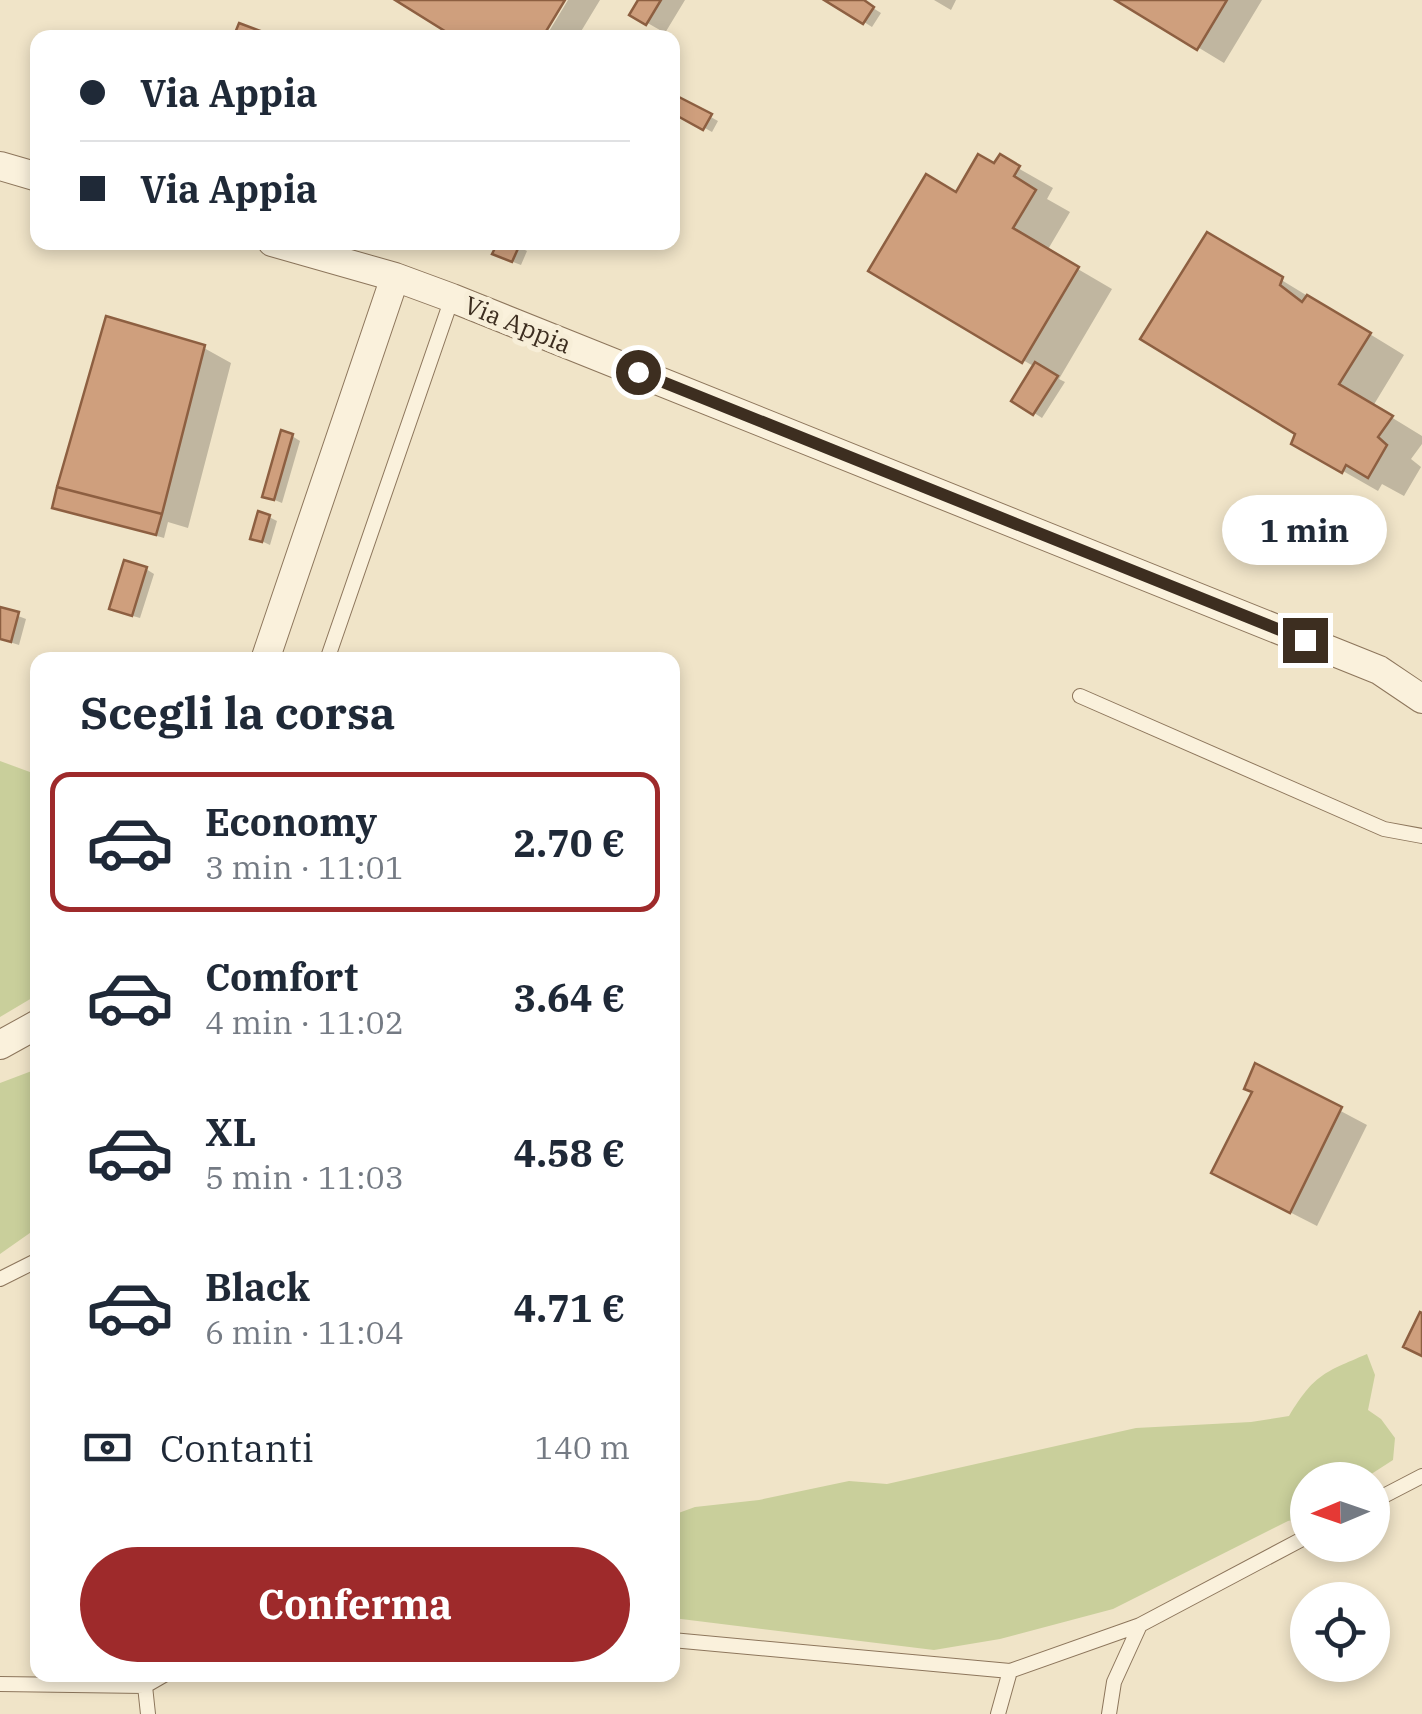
<!DOCTYPE html>
<html lang="it">
<head>
<meta charset="utf-8">
<style>
  :root { --surface:#fff; --page:#f2f2f3; --text:#1f2937; --muted:#747a83; --line:#e0e1e3; --accent:#9e2a2b }
  body { margin:0; font-family:"IBM Plex Serif",serif; background:var(--page); color:var(--text); height:100vh; display:flex; flex-direction:column; font-size:38px; white-space:nowrap }
  * { box-sizing:border-box; margin:0 }
  p { font-size:32px; color:var(--muted) }
  .icon { flex:none; width:55px; height:55px; fill:none; stroke:currentColor; stroke-width:2; stroke-linecap:round; stroke-linejoin:round }
  .map { position:relative; flex:1; overflow:hidden }
  .panel { position:absolute; left:30px; top:652px; width:650px; height:1030px; display:flex; flex-direction:column; background:var(--surface); border-radius:20px; box-shadow:0 5px 15px #0003 }
  .panel>* { flex:none }
  .hud { position:absolute; left:30px; top:30px; width:650px; height:220px; border-radius:20px; box-shadow:0 5px 15px #0003; display:grid; align-content:center; height:220px; padding:0 50px; background:var(--surface) }
  .needle { width:65px; rotate:268deg }
  .controls { position:absolute; left:1290px; top:1462px; display:grid; gap:20px }
  .controls a { display:grid; place-items:center; width:100px; height:100px; border-radius:50%; background:var(--surface); box-shadow:0 5px 15px #0003; font-size:50px }
  .end { position:absolute; width:45px; height:45px; margin:-22px; border:12px solid #3d2e20; background:#fff; box-shadow:0 0 0 5px #fff }
  .from { border-radius:50% }
  .bubble { position:absolute; height:70px; border-radius:35px; background:var(--surface); box-shadow:0 5px 15px #0003; font-size:32px; font-weight:700; line-height:70px; text-align:center }
  .hud b { display:flex; align-items:center; gap:35px; height:95px; font-size:38px }
  .hud b+b { border-top:2px solid var(--line) }
  .hud i { width:25px; height:25px; background:var(--text) }
  ul { padding:0; list-style:none }
  li { display:flex; align-items:center; gap:30px; height:140px; margin:0 20px 15px; padding:0 30px; border:5px solid transparent; border-radius:20px }
  li div { flex:1 }
  li b { display:block; font-size:38px }
  li em { font-style:normal; font-weight:700 }
  li.current { border-color:var(--accent) }
  li>.icon { width:90px; height:90px; stroke-width:1.5 }
  h2 { padding:0 50px; font-size:45px; line-height:120px }
  .pay { display:flex; align-items:center; gap:25px; height:110px; padding:0 50px; font-size:38px }
  .pay p { margin-inline-start:auto }
  .action { display:flex; gap:20px; margin-top:auto; padding:20px 50px }
  .action a { flex:1; height:115px; border-radius:60px; background:var(--accent); color:#fff; font-size:40px; font-weight:700; line-height:115px; text-align:center }
  .map>svg:first-child { display:block }
  .green { fill:#c9cf9b }
  .shadow { fill:#0003 }
  .building { fill:#cf9f7d; stroke:#8d5f41; stroke-width:2.5 }
  .lines { fill:none; stroke-linecap:round; stroke-linejoin:round }
  .service-casing { stroke:#8d765c; stroke-width:16 }
  .minor-casing { stroke:#8d765c; stroke-width:30 }
  .service { stroke:#faf1dc; stroke-width:14 }
  .minor { stroke:#faf1dc; stroke-width:28 }
  .route { stroke:#3d2e20; stroke-width:12 }
  .labels { text-anchor:middle; dominant-baseline:central; stroke-width:10; stroke-linejoin:round; paint-order:stroke }
  .street-label { font-size:25px; fill:#3d2e20; stroke:#f7eed8 }
</style>
</head>
<body>
<div class="map">
<svg width="1422" height="1714" viewBox="0 0 1422 1714">
  <rect width="100%" height="100%" fill="#f0e4c8"/>
  <path class="green" d="M0 761 38 775 37 995 0 1017Z
    M37 1069V1228L0 1254V1083Z
    M1367 1354 1375 1375 1368 1410 1381 1419 1395 1438 1393 1460 1362 1480H1308L1307 1517 1288 1521 1113 1609 1000 1639 934 1650 673 1618V1515L695 1507 759 1500 849 1481 887 1484 1136 1428 1251 1422 1289 1416C1315 1374 1323 1373 1367 1354Z"/>
  <path class="shadow" d="M568 0H600L577 38H545Z
    M641 0H685L665 33 632 14Z
    M829 0H860L881 13 872 27Z
    M934 0H956L951 10Z
    M1120 0H1262L1224 63Z
    M678 99 718 121 712 132 673 110Z
    M1000 158 1053 188 1047 199 1070 212 1047 251 1112 289 1059 379 1065 382 1042 418 1014 400 1035 367 871 271 957 195 995 167Z
    M1208 235 1404 355 1373 406 1422 436V444L1411 459 1421 467 1404 496 1382 484 1378 491 1294 443 1298 433Z
    M500 242H509L527 251 521 265 503 258Z
    M204 348 231 363 188 528 168 522 164 538 55 507Z
    M292 436 300 441 282 503 265 496Z
    M269 517 277 521 270 545 253 537Z
    M146 569 154 574 140 618 119 612Z
    M0 609 26 619 19 645 0 639Z
    M1256 1066 1367 1125 1317 1226 1241 1187Z"/>
  <path class="building" d="M395 0H565L542 38H456Z
    M638 0H661L646 25 629 15Z
    M824 0H864L874 7 863 24Z
    M1115 0H1227L1197 50Z
    M239 23 279 38H233Z
    M677 96 712 114 703 130 672 113Z
    M978 154 994 163 1000 154 1020 166 1014 176 1036 190 1013 228 1079 267 1022 363 868 271 926 174 956 192Z
    M1207 232 1283 277 1280 285 1302 302 1307 295 1371 333 1339 384 1393 416 1378 437 1387 445 1368 478 1346 465 1342 473 1291 444 1295 434 1140 339Z
    M498 242 520 244 512 262 492 254Z
    M106 316 205 345 162 514 57 487Z
    M1035 362 1058 376 1033 415 1011 401Z
    M281 430 293 434 274 500 262 497Z
    M57 487 162 514 156 535 52 508Z
    M258 511 270 515 262 542 250 539Z
    M124 560 147 567 132 616 109 609Z
    M0 607 19 612 11 642 0 639Z
    M1255 1063 1342 1107 1290 1213 1211 1173 1252 1092 1244 1089Z
    M1420 1312 1422 1313V1356L1403 1347Z"/>
  <g class="lines">
    <g class="service-casing">
      <path id="service" d="M327 660 452 298
        M1080 696 1384 829 1422 836
        M0 1279 38 1260
        M1372 1502 1422 1476
        M672 1640 1010 1671 1140 1625
        M0 1684 145 1686 148 1714
        M145 1686 164 1675
        M998 1714 1010 1671
        M1109 1714 1114 1682 1140 1625 1308 1536"/>
    </g>
    <g class="minor-casing">
      <path id="minor" d="M0 166 38 177
        M272 242 395 277 452 298 1379 670 1422 699
        M265 660 395 277
        M0 1045 38 1024"/>
    </g>
    <use href="#service" class="service"/>
    <use href="#minor" class="minor"/>
  </g>
  <g class="lines">
    <path class="route" d="M638 372 1305 640"/>
  </g>
  <g class="labels">
    <g class="street-label">
      <text transform="translate(518 324) rotate(22)">Via Appia</text>
    </g>
  </g>
</svg>
<div class="controls">
<a><svg class="needle" viewBox="-14 -14 28 28"><path d="M0-13l5 13h-10z" fill="#e53935"/><path d="M0 13l5-13h-10z" fill="#747a83"/></svg></a>
<a><svg class="icon" aria-label="locate" viewBox="0 0 24 24"><circle cx="12" cy="12" r="6"/><path d="M12 2v4M12 18v4M2 12h4M18 12h4"/></svg></a>
</div>
<i class="end from" style="left:638px;top:372px"></i>
<i class="end" style="left:1305px;top:640px"></i>
<div class="bubble" style="left:1222px;top:495px;width:165px">1 min</div>
<div class="hud">
<b><i class="from"></i>Via Appia</b>
<b><i></i>Via Appia</b>
</div>
<section class="panel">
<h2>Scegli la corsa</h2>
<ul>
<li class="current"><svg class="icon" aria-label="car" viewBox="0 0 24 24"><path d="M5 17H2v-5l4-1 3-4h7l3 4 3 1v5h-3M9 17h6M6 11h13"/><circle cx="7" cy="17" r="2"/><circle cx="17" cy="17" r="2"/></svg><div><b>Economy</b><p>3 min · 11:01</p></div><em>2.70 €</em></li>
<li><svg class="icon" aria-label="car" viewBox="0 0 24 24"><path d="M5 17H2v-5l4-1 3-4h7l3 4 3 1v5h-3M9 17h6M6 11h13"/><circle cx="7" cy="17" r="2"/><circle cx="17" cy="17" r="2"/></svg><div><b>Comfort</b><p>4 min · 11:02</p></div><em>3.64 €</em></li>
<li><svg class="icon" aria-label="car" viewBox="0 0 24 24"><path d="M5 17H2v-5l4-1 3-4h7l3 4 3 1v5h-3M9 17h6M6 11h13"/><circle cx="7" cy="17" r="2"/><circle cx="17" cy="17" r="2"/></svg><div><b>XL</b><p>5 min · 11:03</p></div><em>4.58 €</em></li>
<li><svg class="icon" aria-label="car" viewBox="0 0 24 24"><path d="M5 17H2v-5l4-1 3-4h7l3 4 3 1v5h-3M9 17h6M6 11h13"/><circle cx="7" cy="17" r="2"/><circle cx="17" cy="17" r="2"/></svg><div><b>Black</b><p>6 min · 11:04</p></div><em>4.71 €</em></li>
</ul>
<div class="pay"><svg class="icon" aria-label="cash" viewBox="0 0 24 24"><path d="M3 7h18v10H3z"/><circle cx="12" cy="12" r="2"/></svg>Contanti<p>140 m</p></div>
<div class="action"><a>Conferma</a></div>
</section>
</div>
</body>
</html>
